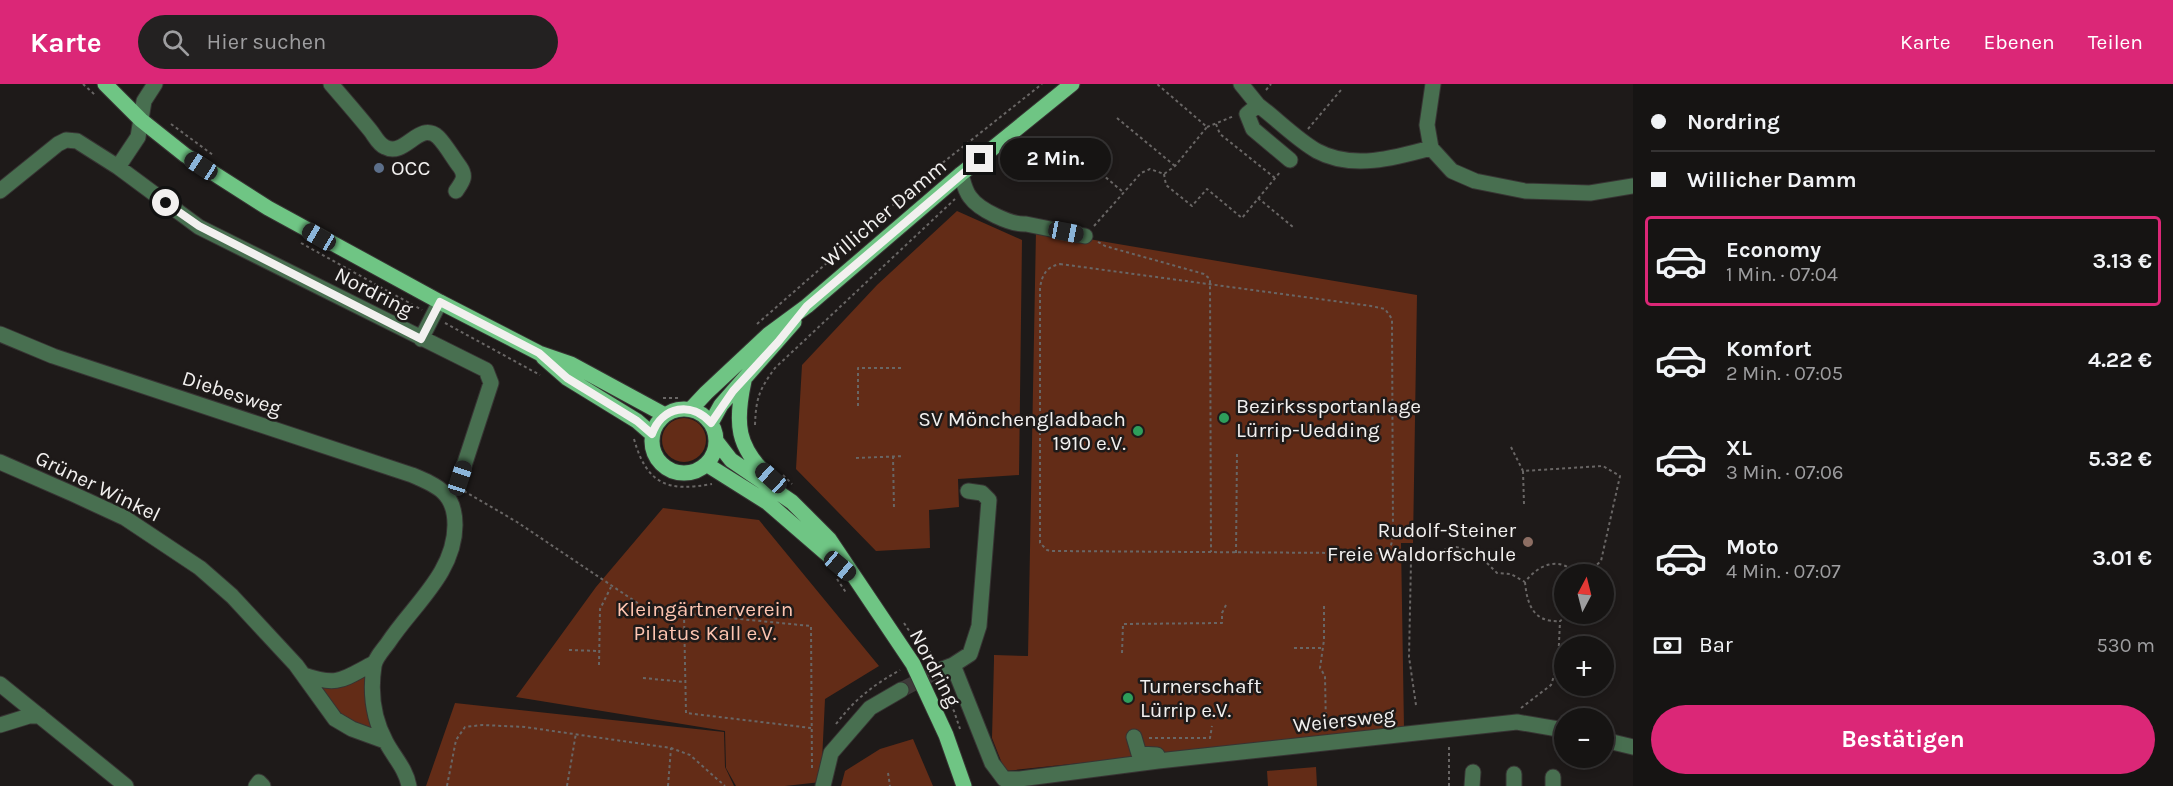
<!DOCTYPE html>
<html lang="de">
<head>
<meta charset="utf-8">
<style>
  :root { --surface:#161413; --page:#232121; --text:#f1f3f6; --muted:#9e9ea0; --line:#353333; --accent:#db2777 }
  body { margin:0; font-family:Karla,sans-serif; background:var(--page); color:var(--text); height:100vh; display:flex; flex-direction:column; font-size:22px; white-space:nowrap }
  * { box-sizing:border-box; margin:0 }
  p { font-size:20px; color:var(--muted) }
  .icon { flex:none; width:33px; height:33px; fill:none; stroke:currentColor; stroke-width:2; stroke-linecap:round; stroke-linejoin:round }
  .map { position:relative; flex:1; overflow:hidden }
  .details { display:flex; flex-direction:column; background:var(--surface); width:540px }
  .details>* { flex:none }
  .banner { display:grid; align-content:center; height:132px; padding:0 18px; background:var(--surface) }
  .needle { width:39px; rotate:7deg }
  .buttons { position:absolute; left:1554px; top:480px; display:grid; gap:12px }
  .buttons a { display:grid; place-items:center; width:60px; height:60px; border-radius:50%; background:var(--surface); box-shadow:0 3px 9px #0003,0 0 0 2px var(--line); font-size:30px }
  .end { position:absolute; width:27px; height:27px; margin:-14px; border:8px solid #f2f0ef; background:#111; box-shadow:0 0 0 3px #111 }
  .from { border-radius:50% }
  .bubble { position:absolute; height:42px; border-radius:21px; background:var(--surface); box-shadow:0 3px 9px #0003,0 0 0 2px var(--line); font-size:20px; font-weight:700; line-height:42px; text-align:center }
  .car { position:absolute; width:18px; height:36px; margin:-18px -9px; border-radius:8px; box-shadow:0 0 4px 2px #0007; background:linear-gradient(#222 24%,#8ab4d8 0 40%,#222 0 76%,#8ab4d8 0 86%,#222 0) }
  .banner b { display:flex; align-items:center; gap:21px; height:57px; font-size:22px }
  .banner b+b { border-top:2px solid var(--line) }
  .banner i { width:15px; height:15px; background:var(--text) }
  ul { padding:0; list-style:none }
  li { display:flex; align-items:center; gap:18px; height:90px; margin:0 12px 9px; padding:0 6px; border:3px solid transparent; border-radius:6px }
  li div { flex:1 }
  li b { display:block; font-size:22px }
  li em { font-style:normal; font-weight:700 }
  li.on { border-color:var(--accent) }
  li>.icon { width:54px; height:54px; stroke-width:1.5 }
  .pay { display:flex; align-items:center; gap:15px; height:66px; padding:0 18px; font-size:22px }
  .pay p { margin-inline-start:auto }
  .primary-button { display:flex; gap:12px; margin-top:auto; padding:12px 18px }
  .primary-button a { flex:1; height:69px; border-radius:36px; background:var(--accent); color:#fff; font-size:24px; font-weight:700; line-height:69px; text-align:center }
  header { display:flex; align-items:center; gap:36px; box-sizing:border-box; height:84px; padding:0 30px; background:var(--accent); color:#fff }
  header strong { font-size:28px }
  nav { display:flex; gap:33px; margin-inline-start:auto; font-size:21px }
  .search { width:420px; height:54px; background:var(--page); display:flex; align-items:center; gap:15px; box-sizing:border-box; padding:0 21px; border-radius:33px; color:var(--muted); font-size:22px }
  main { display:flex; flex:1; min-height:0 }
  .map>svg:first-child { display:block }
  .green { fill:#632c17 }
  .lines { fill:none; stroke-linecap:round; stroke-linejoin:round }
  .minor-tunnel { stroke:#3e3a39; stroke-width:15; stroke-dasharray:15 8; stroke-linecap:butt }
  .minor-casing { stroke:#373433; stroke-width:17 }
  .major-casing { stroke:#373433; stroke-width:17 }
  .path { stroke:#696665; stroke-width:2; stroke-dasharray:3 3; stroke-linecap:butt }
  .minor { stroke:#486f50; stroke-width:15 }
  .major { stroke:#6fc584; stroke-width:15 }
  .route { stroke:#f2f0ef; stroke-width:8 }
  .service-dot { fill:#5c6f8a; stroke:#1e1a19; stroke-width:2 }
  .leisure-dot { fill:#2e9e5b; stroke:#1e1a19; stroke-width:2 }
  .education-dot { fill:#8d6e63; stroke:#1e1a19; stroke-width:2 }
  .labels { text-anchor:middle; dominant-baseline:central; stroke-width:5; stroke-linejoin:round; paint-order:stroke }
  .poi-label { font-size:21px; fill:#f2f0ef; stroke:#1e1a19; text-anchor:start }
  .street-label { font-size:21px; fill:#f2f0ef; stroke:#1e1a19 }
  .park-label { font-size:21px; fill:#fec5b1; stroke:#1e1a19 }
</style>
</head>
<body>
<header>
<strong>Karte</strong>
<div class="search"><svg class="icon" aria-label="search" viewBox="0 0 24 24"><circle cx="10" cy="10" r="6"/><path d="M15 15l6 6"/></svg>Hier suchen</div>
<nav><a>Karte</a><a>Ebenen</a><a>Teilen</a></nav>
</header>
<main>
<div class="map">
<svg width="1633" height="702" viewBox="0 0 1633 702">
  <rect width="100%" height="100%" fill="#1e1a19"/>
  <path class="green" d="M957 127 1022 156 1019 391 958 395 959 423 929 426 930 464 876 467 796 385 802 281 877 201Z
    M1036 146 1417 211 1413 459H1401L1404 645 1005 687 992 654 994 576V571L1028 572Z
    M662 356a22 22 0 1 1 44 0a22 22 0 1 1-44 0Z
    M663 424 759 436 879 582 825 615 821 698 785 702H736L726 684 725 647 516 613 596 503Z
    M365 591 369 593 366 620 372 642 369 645 345 634 323 608V604L343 601Z
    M455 619 724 648 725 683 734 702H426Z
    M913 655 933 702H841L845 687 880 665Z
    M1316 683 1317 702H1268L1267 687Z"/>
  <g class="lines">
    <path class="minor-tunnel" d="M901 606 940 586"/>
    <g class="minor-casing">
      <path id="minor" d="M331 0C344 15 357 30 370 46 375 52 378 60 385 63 405 74 419 36 438 53 446 61 453 74 460 83 467 93 462 98 456 107
        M1241 0 1258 21
        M1433 0 1427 41 1431 64 1452 87 1475 97 1525 107 1590 109 1633 102
        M1290 76 1253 45 1247 30 1258 21C1277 35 1296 55 1317 67 1352 86 1395 74 1431 64
        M118 83 138 53 144 17 155 0
        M961 90C963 97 965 107 970 113 979 126 1011 141 1026 140L1085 152
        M0 107 58 60 66 56 77 57 118 83 199 143 486 286 491 299 460 394
        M0 250 53 272 412 391C438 402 455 409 455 441 455 489 412 522 388 559 383 566 375 574 374 582 370 608 373 634 386 658 394 673 406 685 409 702
        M421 255 440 218
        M0 378 73 410 125 434 200 484 232 512 296 581 335 635 352 645 385 657
        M953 581 992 679 1004 695H1020L1158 677 1517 638 1564 646
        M940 586 953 581 970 570 979 542 989 416 982 409 968 407
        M304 591C339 603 343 595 374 579
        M0 600 126 702
        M0 641 29 632H40
        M1134 653 1139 670 1157 671
        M1604 656 1633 663
        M256 702 259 698 263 702
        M823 702 831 669 870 624 901 606
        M1472 702 1473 688
        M1514 702V690
        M1553 702V693"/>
    </g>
    <g class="major-casing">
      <path id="major" d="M105 0 141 36 185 71 268 124 440 218 539 269 571 280 665 331
        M543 273 567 294 637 337 652 350
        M744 297C735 339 736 363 770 394
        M652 357a32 32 0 1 1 64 0a32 32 0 1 1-64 0Z
        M691 325 706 309 769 250 807 222 961 90 1072 0
        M711 339 721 321 794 238
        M717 358 731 376 792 418 829 455 913 580 946 651 964 702
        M706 380 768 419 842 483"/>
    </g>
    <path class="path" d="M83 0 95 11
      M1266 6 1271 0
      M1117 34 1175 82
      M171 40 213 71
      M1216 40 1220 50 1275 94
      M1207 43 1234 32
      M1308 45 1341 6
      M1083 74 1123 108
      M1164 90 1166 101 1192 122 1207 105 1242 134 1281 87
      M1258 114 1293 143
      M1094 142 1141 89 1150 85 1164 90 1175 82 1207 43 1157 0
      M1098 158 1105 162 1204 190 1210 195 1211 468
      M301 159 422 226
      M1060 180 1371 222 1385 225 1392 235 1393 451C1392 456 1392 462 1388 466 1381 472 1353 469 1343 469L1052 467 1047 466 1040 459V204C1042 191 1046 183 1060 180Z
      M445 239 540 291
      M757 240 931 88 1042 0
      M663 314H681
      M858 322V284H903
      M755 341C756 314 759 306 775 284L955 115
      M634 355C647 401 668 408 712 400
      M1511 363 1523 387 1603 382 1620 392 1601 477 1586 490
      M893 372 894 425
      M856 374 904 372
      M1523 387 1524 420
      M783 391 792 400
      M464 407 517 438 648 526 811 542 812 685
      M1236 469 1237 367
      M837 495 847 510
      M1525 498C1527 521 1534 539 1560 537
      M1324 522V556L1320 584 1325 592 1326 644
      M684 530 686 629 811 644
      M904 539 919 562
      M1294 564H1323
      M569 566 599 567
      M1122 569 1123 540 1222 539V529L1226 521
      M924 571 930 568 933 573
      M599 581 600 525 611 503
      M643 594 685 598
      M939 599 954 627 960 645
      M1416 621 1409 573 1411 477 1423 475 1441 466 1456 463 1477 469 1497 489 1511 490 1525 498C1539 480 1559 472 1577 490
      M1521 624 1551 601 1558 580 1560 537 1572 530
      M836 640C855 615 872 602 900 586
      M1149 654H1210L1212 642
      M888 689 890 702
      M447 702 456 656 465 643 482 641 525 643 671 664 690 671 725 702
      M567 702 576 649
      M668 702 671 664
      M1449 702V660"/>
    <use href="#minor" class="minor"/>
    <use href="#major" class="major"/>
  </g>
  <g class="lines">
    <path class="route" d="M166 119 199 142 421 255 440 218 539 269 567 294 637 337 652 350C662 322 692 317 711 339L733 307 778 258 807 222 980 75"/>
  </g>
  <circle class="service-dot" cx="379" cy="84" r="6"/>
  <g class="leisure-dot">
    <circle cx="1224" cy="334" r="6"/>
    <circle cx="1138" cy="347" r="6"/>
    <circle cx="1128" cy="614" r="6"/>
  </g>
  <circle class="education-dot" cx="1528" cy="458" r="6"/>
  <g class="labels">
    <g class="poi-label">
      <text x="391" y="84">OCC</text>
      <text x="1236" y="322">Bezirkssportanlage<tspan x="1236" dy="24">Lürrip-Uedding</tspan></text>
      <text x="1126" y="335" text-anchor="end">SV Mönchengladbach<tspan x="1126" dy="24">1910 e.V.</tspan></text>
      <text x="1516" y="446" text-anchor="end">Rudolf-Steiner<tspan x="1516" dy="24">Freie Waldorfschule</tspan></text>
      <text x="1140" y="602">Turnerschaft<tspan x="1140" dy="24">Lürrip e.V.</tspan></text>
    </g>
    <g class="street-label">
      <text transform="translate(884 129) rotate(-40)">Willicher Damm</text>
      <text transform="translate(374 208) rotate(27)">Nordring</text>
      <text transform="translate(232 309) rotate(18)">Diebesweg</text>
      <text transform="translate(98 402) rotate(26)">Grüner Winkel</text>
      <text transform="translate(935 584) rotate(62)">Nordring</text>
      <text transform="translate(1344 636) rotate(-6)">Weiersweg</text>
    </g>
    <g class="park-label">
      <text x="705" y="525">Kleingärtnerverein<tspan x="705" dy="24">Pilatus Kall e.V.</tspan></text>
    </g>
  </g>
</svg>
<div class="buttons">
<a><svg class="needle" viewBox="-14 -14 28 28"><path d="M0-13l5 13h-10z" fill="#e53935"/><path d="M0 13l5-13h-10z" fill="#9e9ea0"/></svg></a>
<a>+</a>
<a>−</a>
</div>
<i class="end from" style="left:166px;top:119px"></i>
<i class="end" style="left:980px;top:75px"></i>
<div class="bubble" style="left:1000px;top:54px;width:111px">2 Min.</div>
<i class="car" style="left:201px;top:82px;rotate:303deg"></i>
<i class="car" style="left:1066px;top:148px;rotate:101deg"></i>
<i class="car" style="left:319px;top:153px;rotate:300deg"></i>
<i class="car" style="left:460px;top:394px;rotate:18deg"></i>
<i class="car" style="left:771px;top:394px;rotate:312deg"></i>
<i class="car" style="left:840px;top:482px;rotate:130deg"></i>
</div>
<section class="details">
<div class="banner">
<b><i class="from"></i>Nordring</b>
<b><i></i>Willicher Damm</b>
</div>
<ul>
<li class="on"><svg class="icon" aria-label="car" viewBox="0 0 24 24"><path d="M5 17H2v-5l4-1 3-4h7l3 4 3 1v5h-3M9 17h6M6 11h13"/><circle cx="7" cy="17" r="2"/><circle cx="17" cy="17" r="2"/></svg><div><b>Economy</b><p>1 Min. · 07:04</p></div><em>3.13 €</em></li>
<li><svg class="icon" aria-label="car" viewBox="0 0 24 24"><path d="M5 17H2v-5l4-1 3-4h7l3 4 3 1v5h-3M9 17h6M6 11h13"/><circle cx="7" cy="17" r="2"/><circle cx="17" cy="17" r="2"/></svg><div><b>Komfort</b><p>2 Min. · 07:05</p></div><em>4.22 €</em></li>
<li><svg class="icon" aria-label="car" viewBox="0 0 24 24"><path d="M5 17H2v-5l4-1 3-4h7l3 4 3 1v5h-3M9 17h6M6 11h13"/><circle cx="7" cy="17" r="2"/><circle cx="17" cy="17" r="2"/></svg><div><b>XL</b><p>3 Min. · 07:06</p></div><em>5.32 €</em></li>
<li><svg class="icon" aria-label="car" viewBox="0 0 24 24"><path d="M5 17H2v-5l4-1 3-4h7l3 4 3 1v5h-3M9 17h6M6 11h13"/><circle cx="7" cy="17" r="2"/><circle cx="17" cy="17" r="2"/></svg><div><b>Moto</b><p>4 Min. · 07:07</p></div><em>3.01 €</em></li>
</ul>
<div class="pay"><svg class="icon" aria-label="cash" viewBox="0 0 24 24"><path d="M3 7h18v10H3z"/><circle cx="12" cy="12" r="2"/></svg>Bar<p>530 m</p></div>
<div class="primary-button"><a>Bestätigen</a></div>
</section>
</main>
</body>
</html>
